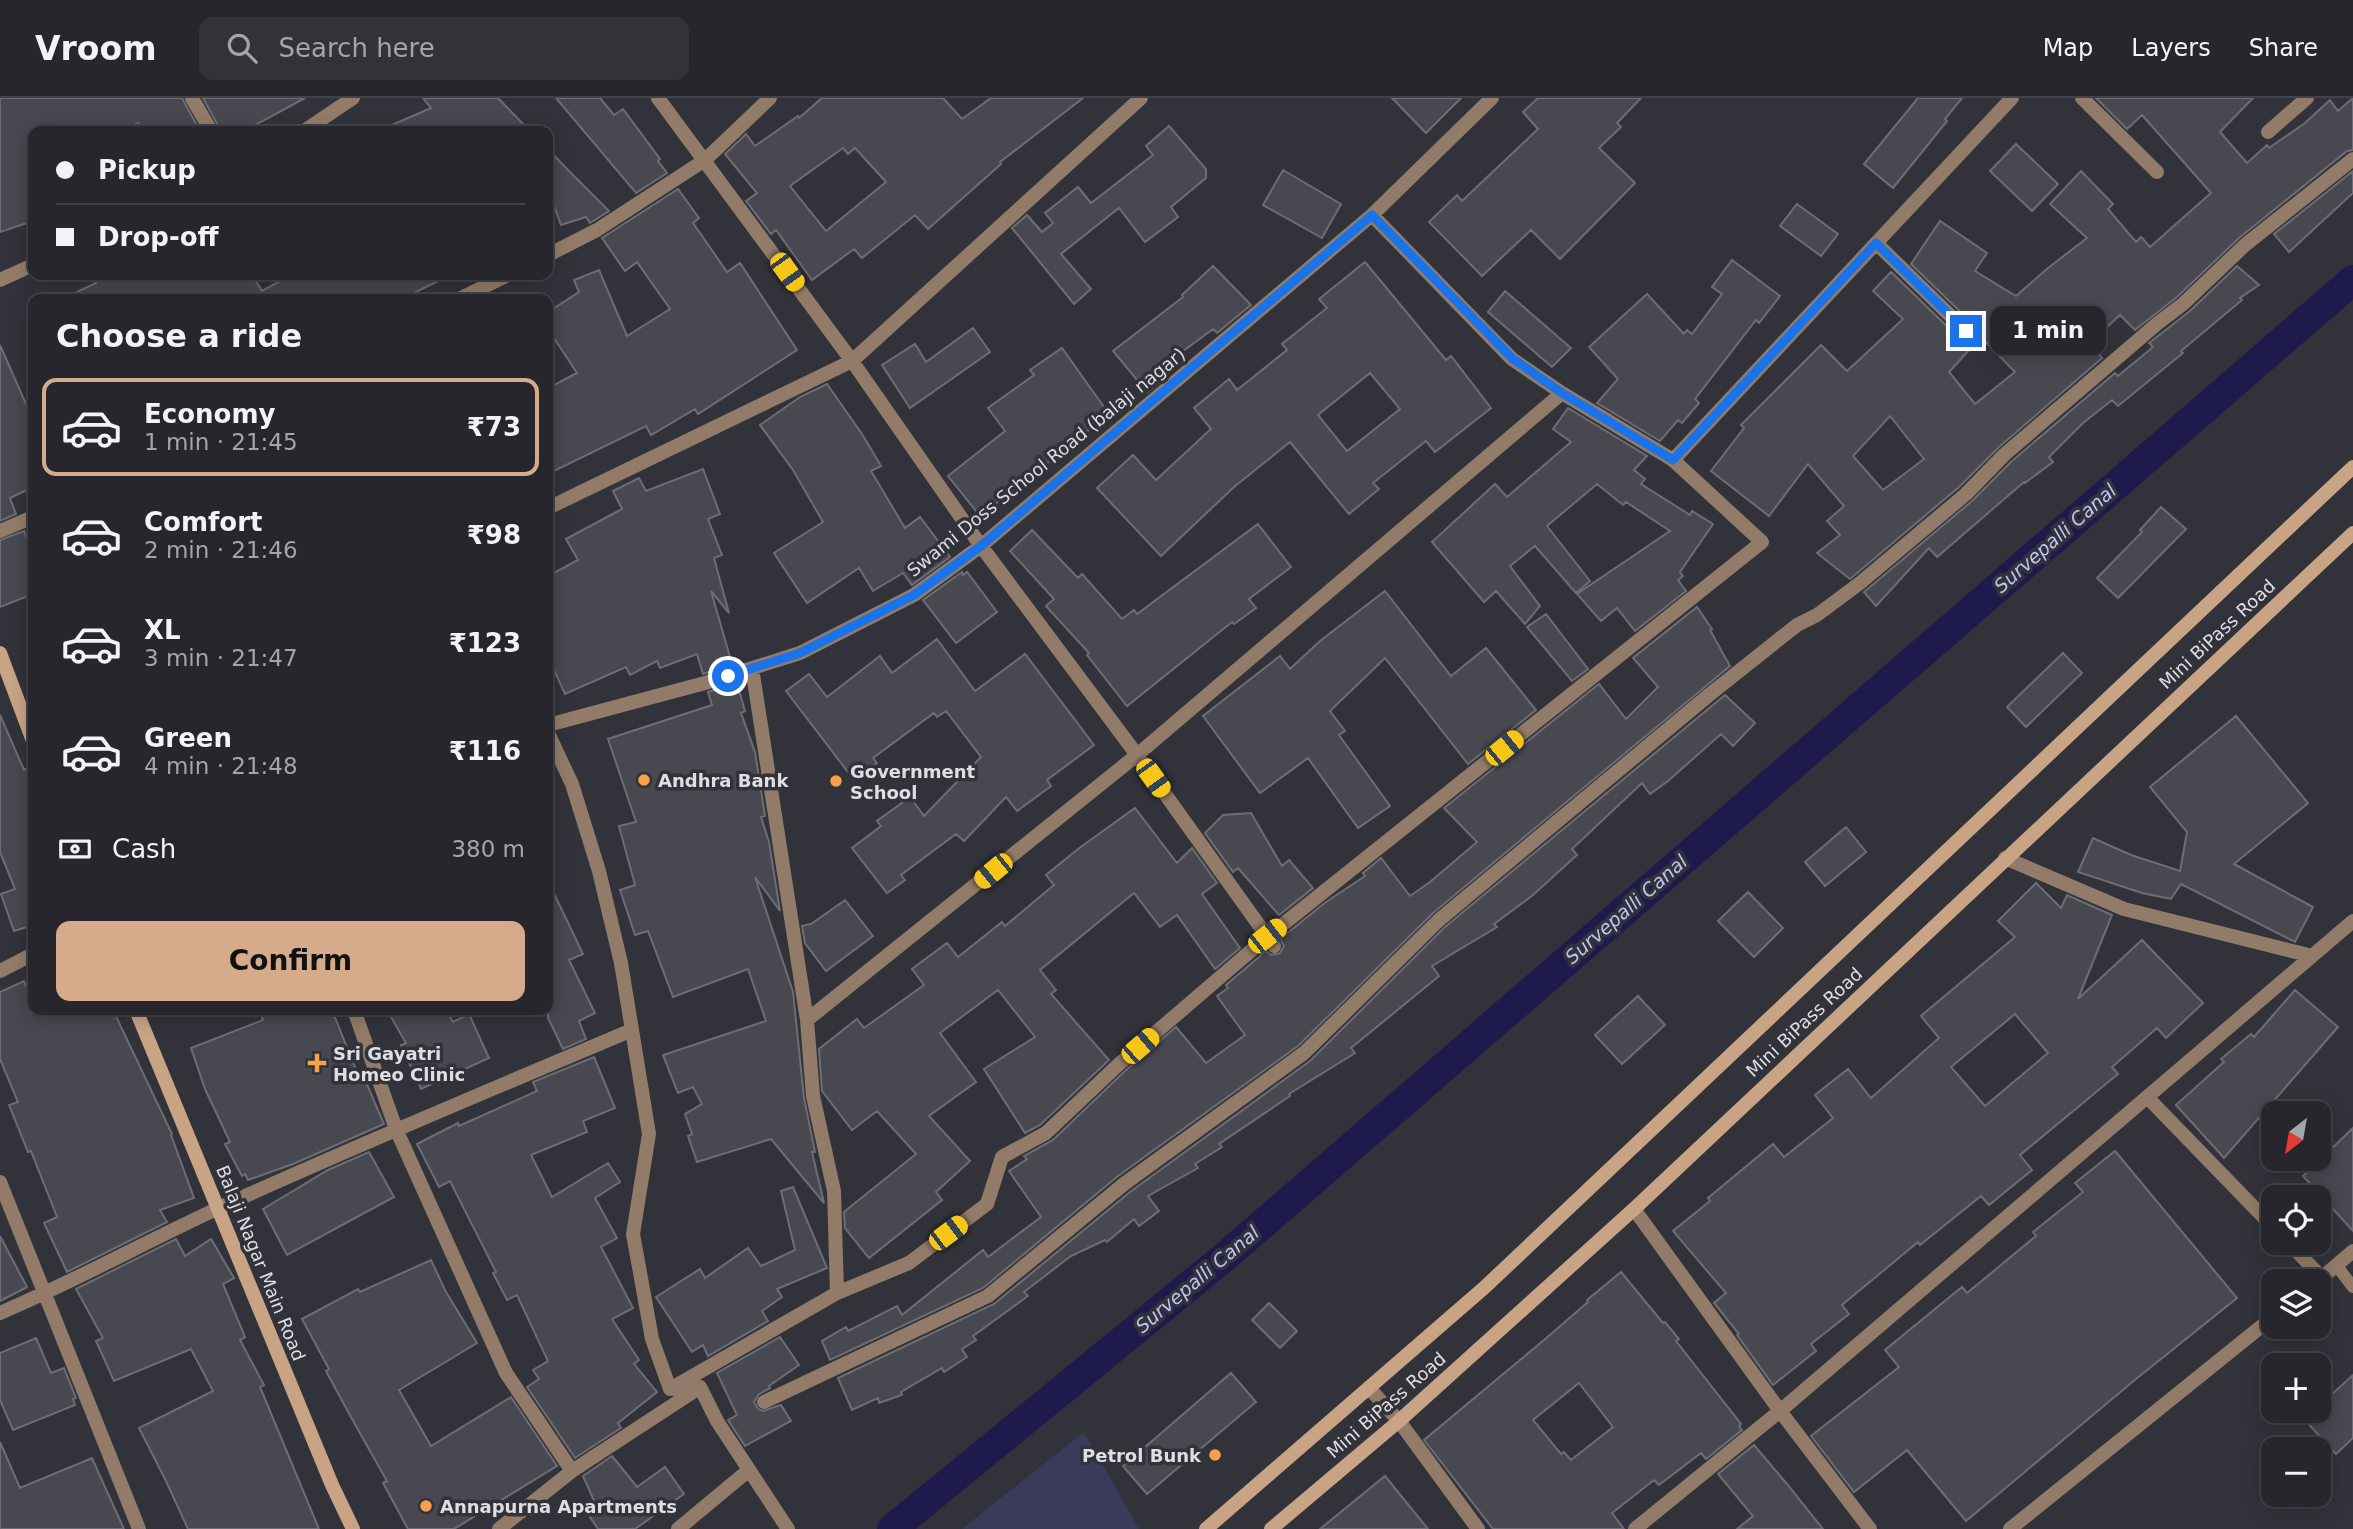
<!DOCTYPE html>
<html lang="en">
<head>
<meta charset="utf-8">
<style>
  :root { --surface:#26262c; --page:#323238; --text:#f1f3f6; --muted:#a4a5a9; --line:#424348; --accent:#d6ab8b }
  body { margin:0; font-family:"DejaVu Sans",sans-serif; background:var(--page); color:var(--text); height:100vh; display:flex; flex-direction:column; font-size:26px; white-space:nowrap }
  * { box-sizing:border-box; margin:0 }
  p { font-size:23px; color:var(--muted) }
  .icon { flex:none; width:38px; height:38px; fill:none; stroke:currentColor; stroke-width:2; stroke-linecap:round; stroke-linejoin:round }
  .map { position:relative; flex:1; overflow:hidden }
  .details { position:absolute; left:28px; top:196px; width:525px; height:721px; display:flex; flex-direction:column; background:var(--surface); border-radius:14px; box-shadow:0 4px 18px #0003,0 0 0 2px var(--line) }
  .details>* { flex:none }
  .hud { position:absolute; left:28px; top:28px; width:525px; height:154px; border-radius:14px; box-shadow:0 4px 18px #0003,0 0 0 2px var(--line); display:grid; align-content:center; height:154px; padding:0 28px; background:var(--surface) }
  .needle { width:46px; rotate:211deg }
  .tools { position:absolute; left:2261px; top:1003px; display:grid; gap:14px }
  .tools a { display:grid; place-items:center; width:70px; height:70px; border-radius:14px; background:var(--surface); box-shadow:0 4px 18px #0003,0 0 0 2px var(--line); font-size:35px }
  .end { position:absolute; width:32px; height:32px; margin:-16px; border:9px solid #1a73e8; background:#fff; box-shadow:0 0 0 4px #fff }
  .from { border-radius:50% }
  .bubble { position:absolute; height:49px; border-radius:14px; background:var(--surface); box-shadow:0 4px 18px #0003,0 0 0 2px var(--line); font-size:23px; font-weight:600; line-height:49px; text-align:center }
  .car { position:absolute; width:21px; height:42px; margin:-21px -10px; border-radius:9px; box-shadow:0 0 5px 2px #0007; background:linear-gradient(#f5c518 24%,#345 0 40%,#f5c518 0 76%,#345 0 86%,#f5c518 0) }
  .hud b { display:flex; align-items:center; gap:24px; height:66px; font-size:26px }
  .hud b+b { border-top:2px solid var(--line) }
  .hud i { width:18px; height:18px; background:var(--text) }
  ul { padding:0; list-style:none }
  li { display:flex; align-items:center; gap:21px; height:98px; margin:0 14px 10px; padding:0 14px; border:4px solid transparent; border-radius:14px }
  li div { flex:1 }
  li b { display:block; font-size:26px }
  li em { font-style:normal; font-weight:600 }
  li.on { border-color:var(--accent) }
  li>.icon { width:63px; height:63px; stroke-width:1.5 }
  h2 { padding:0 28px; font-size:32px; line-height:84px }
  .pay { display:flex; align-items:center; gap:18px; height:77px; padding:0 28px; font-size:26px }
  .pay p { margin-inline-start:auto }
  .primary-button { display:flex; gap:14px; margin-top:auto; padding:14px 28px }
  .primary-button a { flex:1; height:80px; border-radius:14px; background:var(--accent); color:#111; font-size:28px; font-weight:600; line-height:80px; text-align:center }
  header { display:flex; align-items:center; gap:42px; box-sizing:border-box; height:98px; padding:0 35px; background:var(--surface); border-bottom:2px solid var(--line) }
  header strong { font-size:33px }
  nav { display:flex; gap:38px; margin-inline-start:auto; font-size:24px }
  .search { width:490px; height:63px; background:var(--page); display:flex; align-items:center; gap:18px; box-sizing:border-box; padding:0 24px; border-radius:14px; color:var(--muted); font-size:26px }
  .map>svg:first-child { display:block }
  .green { fill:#3a3b5a }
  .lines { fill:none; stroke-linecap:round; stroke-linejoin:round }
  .canal { stroke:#1f1a4c; stroke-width:30 }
  .building { fill:#474850; stroke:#6c6d75; stroke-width:2; fill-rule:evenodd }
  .lane { stroke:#927c69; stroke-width:12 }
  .street { stroke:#927c69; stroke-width:14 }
  .secondary { stroke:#c8a485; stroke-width:14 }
  .route { stroke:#1a73e8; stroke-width:9 }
  .poi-dot { fill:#f8a14a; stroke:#32333a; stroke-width:2.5 }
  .labels { text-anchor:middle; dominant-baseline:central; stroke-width:7; stroke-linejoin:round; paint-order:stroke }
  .street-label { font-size:18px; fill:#dedee3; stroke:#32333a }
  .poi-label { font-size:18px; font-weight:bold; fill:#dedee3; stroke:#32333a; text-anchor:start }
  .water-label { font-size:19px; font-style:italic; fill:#c0c2f5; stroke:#32333a }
</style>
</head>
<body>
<header>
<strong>Vroom</strong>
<div class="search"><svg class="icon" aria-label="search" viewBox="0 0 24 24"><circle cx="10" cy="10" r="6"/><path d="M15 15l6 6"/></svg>Search here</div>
<nav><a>Map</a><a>Layers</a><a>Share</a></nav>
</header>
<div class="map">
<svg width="2353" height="1431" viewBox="0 0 2353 1431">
  <rect width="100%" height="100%" fill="#32333a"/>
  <path class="green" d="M1084 1334 1139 1431H962Z"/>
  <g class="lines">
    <path class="canal" d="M892 1431 1221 1162 2353 182"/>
  </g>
  <path class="building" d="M0 0H182L200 33H142L138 25 121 33H33V123L0 134Z
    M203 0H305L244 33H221Z
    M423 0H498L530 33H378L431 10Z
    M556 0H600L614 17 623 11 660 61 658 63 667 75 636 95Z
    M822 0H943L962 21 991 0H1083L1000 64 1001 66 928 131 915 117 862 160 854 151 812 182 776 132 771 136 746 103 757 95 725 56 746 36 755 48 798 18 799 20ZM843 50 848 56 855 50 886 84 826 133 790 88Z
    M1392 0H1461L1426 35Z
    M1538 0H1641L1617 25 1621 29 1599 50 1635 85 1560 161 1531 132 1482 178 1429 124 1457 97 1462 103 1538 31 1523 14Z
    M1918 0H1962L1945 21 1947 23 1893 90 1864 66Z
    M2096 0H2253L2220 34 2247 65 2267 47 2269 50 2305 25 2330 2 2338 13 2353 0V52L2347 53 2239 140 2177 199 2135 232 2120 217 2090 245 2102 260 1999 349 1959 389 1850 481 1817 455 1840 437 1827 423 1844 408 1808 366 1769 418 1711 373 1744 330 1741 327 1821 247 1847 273 1903 221 1873 193 1891 174 1959 240 1968 242 1973 239 1975 231 1973 226 1911 166 1940 123 1987 155 1975 173 2016 198 2048 170 2087 140 2050 106 2081 73 2113 106 2108 111 2136 144 2141 139 2150 149 2211 95 2142 17 2127 31ZM1981 239 2015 274 1975 306 1949 274ZM1890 318 1924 361 1883 392 1853 358Z
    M1169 28 1206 71V80L1171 109 1178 119 1145 144 1119 110 1061 156 1091 191 1074 206 1012 130 1027 117 1042 134 1053 125 1045 115 1078 89 1091 105 1153 57 1146 48Z
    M2016 46 2058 86 2032 113 1990 73Z
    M548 51 568 72 609 113 590 125 586 119 561 127 548 91Z
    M1283 72 1341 106 1322 140 1263 107Z
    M2353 73V95L2289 154 2274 136Z
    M678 91 699 120 693 125 727 174 740 165 797 252 698 316 695 311 651 337 646 328 548 376V290L577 275 548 231V214L579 194 574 182 599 172 627 238 670 211 637 164 625 173 602 140Z
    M1797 106 1838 136 1821 158 1780 128Z
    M1732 162 1780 198 1759 225 1756 222 1695 301 1699 305 1682 325 1678 322 1660 343 1597 305 1618 281 1589 249 1647 196 1684 236 1687 232 1692 236 1722 196 1712 189Z
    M1365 164 1446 262 1451 258 1491 310 1435 354 1426 343 1373 385 1379 391 1349 416 1290 344 1234 389 1161 458 1097 390 1133 357 1156 382 1211 331 1194 310 1229 281 1237 292 1287 252 1282 246 1327 210 1319 201ZM1370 275 1400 311 1347 353 1318 317Z
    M1213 168 1251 207 1217 235 1213 231 1159 271 1165 279 1147 294 1113 253 1183 199 1182 197Z
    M2237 168 2259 187 2240 200 2242 202 2181 253 2183 255 2118 308 2112 302 2083 325 2049 359 2053 364 2025 385 2024 384 1937 459 1929 450 1876 508 1864 494 1972 403 2012 363 2115 275 2118 278 2153 249 2149 245 2190 213Z
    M108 177H252L262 193 291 177H450L402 201H62L96 185 95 182Z
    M1505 193 1571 250 1552 269 1488 214Z
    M973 230 990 254 910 310 882 267 915 246 926 264Z
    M0 247 33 322V389L10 400 16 416 0 423Z
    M1062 250 1109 316 980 418 948 378 1005 333 988 310 1034 277 1030 272Z
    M827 286 862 336 881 368 871 373 905 430 920 419 950 459 912 487 903 475 873 493 859 470 807 505 774 455 823 424 793 372 760 327 800 299Z
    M1568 310 1647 358 1634 372 1645 381 1641 386 1690 417 1692 413 1713 426 1680 474 1683 478 1678 482 1686 493 1635 533 1617 510 1601 523 1577 496 1670 433 1626 404 1623 407 1597 386 1547 428 1590 483 1576 495 1535 448 1510 468 1540 508 1525 526 1496 493 1484 504 1432 444 1495 386 1507 399 1571 344 1553 331Z
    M703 371 720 416 708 421 722 457 714 460 729 515 711 493 732 566 703 576 697 556 660 570 657 563 630 577 626 569 565 596 548 559V478L578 462 566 441 622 411 613 393 639 380 646 393Z
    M2161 409 2186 431 2118 500 2097 480 2142 434 2140 432Z
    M1258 426 1291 469 1249 501 1256 510 1234 526 1232 524 1127 608 1087 557 1089 555 1046 508 1054 501 1010 453 1032 432 1078 480 1082 476 1122 521 1134 512 1137 516Z
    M24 433 33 456V496L0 509V442Z
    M962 474 963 477 967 474 997 514 956 545 923 502Z
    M1385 493 1451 578 1486 550 1536 612 1468 666 1385 560 1330 613 1345 633 1339 637 1390 708 1358 730 1308 660 1260 695 1203 618 1280 558 1290 571 1320 543Z
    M1697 509 1712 531 1710 532 1730 568 1433 815 1298 948 1118 1078 983 1190 830 1262 822 1243 846 1229 848 1233 897 1208 902 1217 983 1152 988 1159 1041 1119 1009 1073 1027 1061 1024 1058 1053 1042 1125 973 1176 929 1206 965 1245 937 1217 898 1228 890 1226 887 1266 853 1271 857 1280 855 1284 848 1280 841 1326 804 1365 778 1363 775 1381 760 1410 798 1430 784 1477 744 1444 710 1599 586 1626 621 1658 589 1633 560Z
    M1546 516 1588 571 1572 583 1527 529Z
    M937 541 975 593 1025 556 1094 647 1047 682 1051 688 1017 713 1006 699 964 743 956 736 901 777 905 782 887 795 852 750 881 728 877 723 910 699 924 718 981 659 946 613 937 619 934 615 873 660 877 665 854 682 786 593 809 576 827 599 880 558 892 575Z
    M2063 555 2082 575 2026 629 2007 609Z
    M737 585 745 613 741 615 755 654 765 718 761 719 769 744 780 813 755 779 793 894 804 1000 815 1054H812L824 1105 771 1041 697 1064 688 1038 692 1036 685 1016 702 1006 693 989 678 995 663 957 766 923 748 871 673 899 648 833 635 837 620 792 635 787 619 728 636 724 608 641 712 607 708 594Z
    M1725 597 1755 625 1733 648 1721 636 1668 683 1650 696 1642 685 1572 751 1577 757 1533 797 1494 826 1497 829 1432 868 1439 878 1351 950 1355 955 1289 996 1290 998 1219 1046 1222 1049 1195 1066 1198 1070 1148 1098 1159 1113 1139 1128 1134 1121 1107 1144 1105 1142 1071 1158 1024 1194 1028 1198 973 1238 976 1242 962 1251 967 1259 944 1274 942 1270 901 1294 902 1297 879 1305 878 1300 852 1312 838 1280 994 1206 1130 1094 1310 963 1445 829Z
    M0 617 24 672 33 668 32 834 30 828 14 833 1 796 15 791 0 754Z
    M2236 618 2308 705 2234 766 2313 809 2295 844 2181 786 2171 801 2142 795 2078 774 2093 740 2131 757 2180 773 2187 734 2150 689Z
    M1135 710 1177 765 1192 750 1217 785 1202 796 1240 850 1215 871 1177 817 1160 829 1134 795 1040 872 1056 892 1051 896 1109 962 1040 1027 1025 1035 984 971 1035 939 998 892 940 935 976 984 929 1018 970 1063 936 1094 942 1102 869 1160 845 1130 844 1114 916 1056 877 1013 852 1032 822 993 819 951 857 921 864 930 924 887 912 871 947 845 958 859 1002 824 1005 828 1054 787 1046 777 1078 751Z
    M1251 715 1282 768 1289 762 1313 790 1279 817 1238 770 1233 774 1205 735 1223 717Z
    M1846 729 1866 754 1825 788 1805 764Z
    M548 783 583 856 569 862 595 915 579 923 586 941 563 951 548 920Z
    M2036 785 2061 810 2067 797 2112 817 2078 901 2142 842 2203 905 2166 940 2157 930 2112 969 2118 976 2020 1057 2032 1072 1989 1107 1981 1098 1920 1147 1918 1144 1842 1207 1849 1216 1811 1246 1816 1253 1773 1287 1737 1237 1739 1236 1714 1205 1726 1195 1673 1133 1710 1103 1708 1100 1773 1046 1784 1059 1833 1020 1815 997 1848 971 1871 1000 1939 940 1921 918 2015 839 1998 823ZM2015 916 2048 955 1985 1008 1951 969Z
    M1748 794 1783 830 1754 859 1718 823Z
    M845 802 873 838 826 873 805 845 802 828 811 826Z
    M24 883 33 904V912H113L172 1036 171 1037 194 1100 160 1112 167 1124 67 1174 44 1125 57 1119 31 1053 28 1054 9 1007 18 1004 0 961V894Z
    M2295 892 2338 929 2224 1060 2176 1007 2224 964 2221 961 2251 936 2254 939Z
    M1638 898 1665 927 1622 966 1595 937Z
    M259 912H332L359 979 363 977 384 1026 293 1066 248 1082 245 1076 242 1078 225 1046 230 1044 205 991 191 950 263 922Z
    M387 912H446L453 924 469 916 489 960 421 991 401 947 406 945Z
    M594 959 615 1010 583 1023 587 1034 531 1057 552 1099 608 1065 620 1084 595 1100 617 1140 601 1149 633 1210 612 1221 639 1262 634 1266 657 1294 618 1325 621 1330 575 1360 527 1289 539 1281 533 1272 548 1263 517 1197 507 1202 493 1175 496 1174 450 1083 439 1089 417 1046 458 1025 459 1028 537 993 533 984Z
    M2353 1030V1133L2303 1078Z
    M2115 1053 2237 1200 2136 1281 1966 1423 1907 1352 1854 1394 1811 1338 1899 1269 1885 1252 1962 1189 1967 1195 2036 1138 2033 1134 2083 1094 2075 1085Z
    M369 1054 394 1099 287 1157 263 1111 328 1072Z
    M793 1089 827 1170 777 1191 782 1199 762 1213 768 1223 708 1258 703 1247 692 1254 656 1199 700 1171 705 1180 748 1150 761 1168 795 1152 781 1093Z
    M0 1138 27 1189 0 1203Z
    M176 1141 185 1158 211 1141 234 1180 223 1186 245 1239 240 1242 264 1287 260 1289 319 1431H188L166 1383 139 1330 213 1293 191 1251 114 1283 96 1243 103 1240 76 1191Z
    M431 1162 446 1194 477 1245 399 1292 431 1348 511 1299 557 1368 454 1431H408L383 1385 387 1383 352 1321 326 1273 329 1271 302 1221 358 1191 360 1194Z
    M1621 1174 1663 1225 1665 1224 1679 1241 1676 1243 1741 1326 1739 1328 1742 1332 1706 1361 1701 1355 1659 1387 1654 1382 1612 1415 1624 1431H1493L1424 1342 1544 1242 1588 1204 1587 1202ZM1579 1285 1613 1329 1571 1362 1564 1354 1561 1356 1533 1322Z
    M1269 1205 1297 1233 1280 1250 1252 1222Z
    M780 1239 799 1267 769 1288 770 1290 759 1296 754 1304 758 1311 763 1313 781 1307 791 1323 745 1348 728 1322 737 1317 717 1275Z
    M36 1240 51 1275 64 1270 76 1300 73 1301 75 1307 13 1332 0 1302V1255Z
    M1231 1275 1256 1304 1147 1396 1123 1368Z
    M2353 1277V1340L2336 1356 2304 1321 2314 1312H2319V1308Z
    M0 1344 20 1390 92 1360 124 1431H0Z
    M1754 1347 1787 1386 1823 1431H1737L1753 1418 1718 1376Z
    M612 1358 637 1389 665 1369 684 1396 635 1431H598L586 1413 596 1407 583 1378Z
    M1385 1378 1428 1431H1320Z"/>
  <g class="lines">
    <path class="lane" d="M2336 1167 2353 1189"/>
    <path class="street" d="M192 0 211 33
      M658 0 852 263 981 448 1137 657 1274 848
      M2082 0 2157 74
      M304 33 353 0
      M2268 34 2307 0
      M1876 145 1966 233
      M548 157 597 132 705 62 770 0
      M0 182 33 167
      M459 201 508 177
      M1673 362 2012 0
      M548 410 852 263 1141 0
      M0 433 33 419
      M752 570 807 922 813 998 834 1093 837 1195
      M548 627 705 585 800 555 914 497 981 448 1372 117 1492 0
      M548 635 572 686 599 773 621 865 649 1036 633 1136 652 1241 670 1291 700 1289 717 1323 788 1431
      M2005 760 2124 811 2312 858
      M0 873 33 856
      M354 912 396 1031 506 1275 572 1373
      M807 922 1137 657 1562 295
      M2147 999 2273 1129
      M0 1084 139 1431
      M1634 1111 1780 1313 1870 1431
      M2288 1144 2322 1180
      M2318 1183 2353 1153
      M0 1215C75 1183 147 1143 221 1109 357 1047 495 990 632 932
      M1369 1290 1399 1323 1478 1431
      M670 1291 837 1195 909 1165 987 1106 1002 1059 1046 1035 1119 966 1267 839 1762 444 1673 362 1562 295 1512 261 1372 117
      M764 1304 988 1198 1124 1086 1304 955 1439 822 1709 597 1797 527 1817 517 1860 485 1966 396 2005 356 2158 225 2183 206 2245 147 2353 61
      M499 1431 572 1373 699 1290
      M678 1431 749 1372
      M1635 1431 1780 1313 2353 823
      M2010 1431 2273 1219"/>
    <path class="secondary" d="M0 555 33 643
      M136 912 332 1387 353 1431
      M1206 1431 1485 1189 2353 369
      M1271 1431 1399 1323 1634 1111 2353 435"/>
  </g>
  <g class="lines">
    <path class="route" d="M728 578 800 555 914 497 981 448 1372 117 1513 261 1562 295 1673 362 1876 145 1966 233"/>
  </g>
  <g class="poi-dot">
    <circle cx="644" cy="682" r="7"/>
    <circle cx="836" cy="683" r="7"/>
    <path d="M313.5 954.5h7v7h7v7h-7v7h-7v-7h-7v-7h7z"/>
    <circle cx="1215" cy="1357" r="7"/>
    <circle cx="426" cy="1408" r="7"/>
  </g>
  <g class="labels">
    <g class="street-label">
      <text transform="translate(1046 364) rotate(-39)">Swami Doss School Road (balaji nagar)</text>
      <text transform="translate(2217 536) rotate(-43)">Mini BiPass Road</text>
      <text transform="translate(1804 924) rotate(-43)">Mini BiPass Road</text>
      <text transform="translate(261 1165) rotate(68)">Balaji Nagar Main Road</text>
      <text transform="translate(1386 1307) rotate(-41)">Mini BiPass Road</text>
    </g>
    <g class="poi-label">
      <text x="850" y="673">Government<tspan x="850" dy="21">School</tspan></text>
      <text x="658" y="682">Andhra Bank</text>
      <text x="333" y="955">Sri Gayatri<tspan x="333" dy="21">Homeo Clinic</tspan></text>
      <text x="1201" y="1357" text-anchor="end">Petrol Bunk</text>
      <text x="440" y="1408">Annapurna Apartments</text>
    </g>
    <g class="water-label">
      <text transform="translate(2055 440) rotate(-41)">Survepalli Canal</text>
      <text transform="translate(1626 811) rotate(-41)">Survepalli Canal</text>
      <text transform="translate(1197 1181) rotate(-40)">Survepalli Canal</text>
    </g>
  </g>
</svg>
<div class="tools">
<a><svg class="needle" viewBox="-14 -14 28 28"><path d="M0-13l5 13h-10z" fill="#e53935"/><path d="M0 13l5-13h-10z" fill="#a4a5a9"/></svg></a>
<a><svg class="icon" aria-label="locate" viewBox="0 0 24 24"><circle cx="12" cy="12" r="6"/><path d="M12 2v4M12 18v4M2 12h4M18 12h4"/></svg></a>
<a><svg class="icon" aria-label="layers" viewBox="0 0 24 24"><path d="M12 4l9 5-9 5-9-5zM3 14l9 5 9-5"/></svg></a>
<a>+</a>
<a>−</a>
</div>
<i class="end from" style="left:728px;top:578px"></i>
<i class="end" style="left:1966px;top:233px"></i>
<div class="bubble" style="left:1990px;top:208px;width:116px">1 min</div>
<i class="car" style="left:787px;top:174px;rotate:144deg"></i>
<i class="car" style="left:1504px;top:650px;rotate:51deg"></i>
<i class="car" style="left:1153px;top:680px;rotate:144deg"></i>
<i class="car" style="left:993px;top:773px;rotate:231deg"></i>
<i class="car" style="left:1267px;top:838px;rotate:52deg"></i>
<i class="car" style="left:1140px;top:948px;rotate:49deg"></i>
<i class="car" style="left:948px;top:1135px;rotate:53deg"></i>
<div class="hud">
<b><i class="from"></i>Pickup</b>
<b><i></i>Drop-off</b>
</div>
<section class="details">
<h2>Choose a ride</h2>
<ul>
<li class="on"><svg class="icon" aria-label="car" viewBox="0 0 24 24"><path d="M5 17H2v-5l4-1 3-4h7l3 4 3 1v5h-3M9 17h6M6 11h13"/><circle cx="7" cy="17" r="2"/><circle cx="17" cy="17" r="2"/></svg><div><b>Economy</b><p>1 min · 21:45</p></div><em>₹73</em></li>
<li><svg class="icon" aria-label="car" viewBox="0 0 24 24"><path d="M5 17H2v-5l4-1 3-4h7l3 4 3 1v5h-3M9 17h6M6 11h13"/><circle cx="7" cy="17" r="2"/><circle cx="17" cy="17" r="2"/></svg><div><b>Comfort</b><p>2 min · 21:46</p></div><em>₹98</em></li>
<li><svg class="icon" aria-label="car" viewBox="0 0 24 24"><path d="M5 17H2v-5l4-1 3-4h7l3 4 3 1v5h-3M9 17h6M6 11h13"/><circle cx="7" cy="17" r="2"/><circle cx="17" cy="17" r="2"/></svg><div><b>XL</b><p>3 min · 21:47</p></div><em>₹123</em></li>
<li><svg class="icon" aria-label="car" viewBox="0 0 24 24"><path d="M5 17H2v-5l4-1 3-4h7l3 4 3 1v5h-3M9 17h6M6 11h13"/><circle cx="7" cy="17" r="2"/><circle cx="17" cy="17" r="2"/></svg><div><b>Green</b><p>4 min · 21:48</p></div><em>₹116</em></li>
</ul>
<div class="pay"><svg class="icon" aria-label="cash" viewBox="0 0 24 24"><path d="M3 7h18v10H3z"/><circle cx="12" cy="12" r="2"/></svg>Cash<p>380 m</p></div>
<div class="primary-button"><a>Confirm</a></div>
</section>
</div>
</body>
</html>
